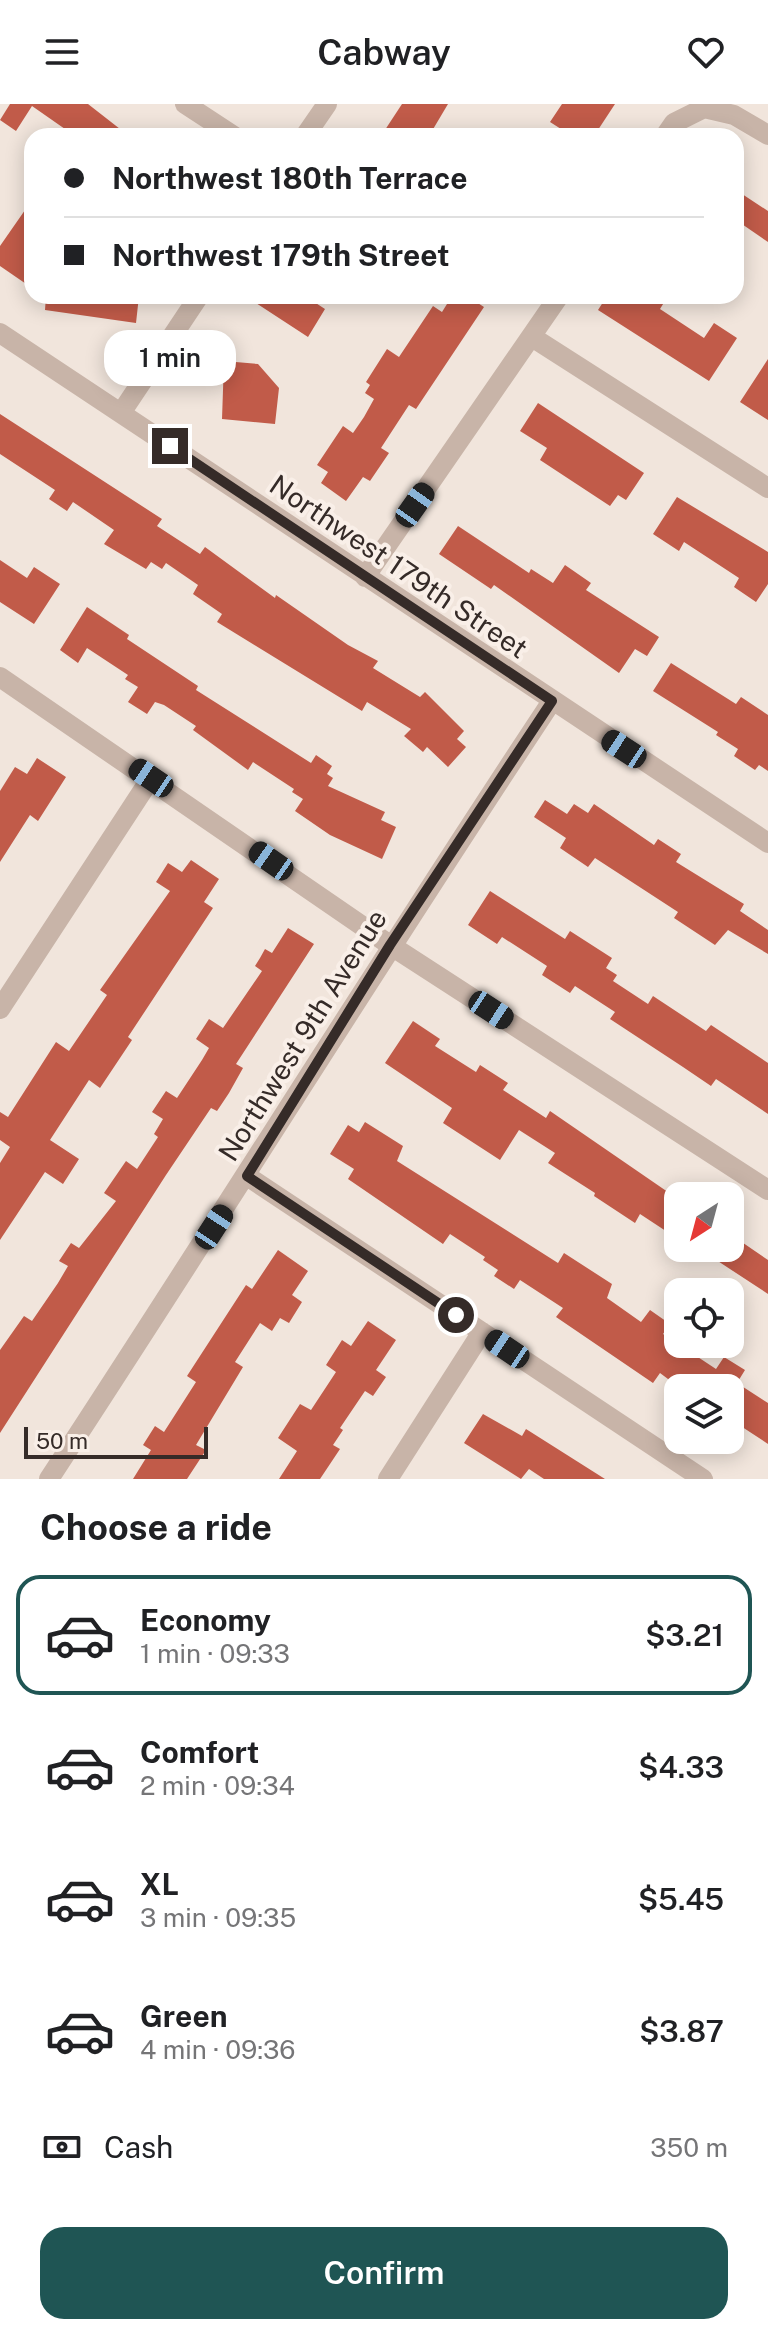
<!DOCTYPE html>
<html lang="en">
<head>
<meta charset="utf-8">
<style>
  :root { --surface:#fff; --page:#f6f6f6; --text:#202124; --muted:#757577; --line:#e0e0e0; --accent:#1f5554 }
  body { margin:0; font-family:"Public Sans",sans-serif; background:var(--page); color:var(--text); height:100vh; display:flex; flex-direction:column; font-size:30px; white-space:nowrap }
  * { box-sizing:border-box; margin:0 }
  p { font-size:26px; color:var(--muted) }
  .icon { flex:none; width:44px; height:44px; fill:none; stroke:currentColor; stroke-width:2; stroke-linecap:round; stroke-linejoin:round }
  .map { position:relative; height:1375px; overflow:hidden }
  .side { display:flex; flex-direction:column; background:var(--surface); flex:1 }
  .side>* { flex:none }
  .banner { position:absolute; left:24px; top:24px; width:720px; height:176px; border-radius:24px; box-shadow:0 4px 20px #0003; display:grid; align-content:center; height:176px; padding:0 40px; background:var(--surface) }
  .needle { width:52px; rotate:216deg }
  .fabs { position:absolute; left:664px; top:1078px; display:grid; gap:16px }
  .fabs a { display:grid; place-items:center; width:80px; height:80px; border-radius:16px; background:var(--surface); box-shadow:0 4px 20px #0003; font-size:40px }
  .scale { position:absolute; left:24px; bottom:20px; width:184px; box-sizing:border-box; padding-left:8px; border:4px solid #352b28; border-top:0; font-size:22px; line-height:28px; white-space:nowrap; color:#352b28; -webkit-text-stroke:6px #f9efe8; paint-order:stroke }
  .end { position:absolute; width:36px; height:36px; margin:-18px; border:10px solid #352b28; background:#fff; box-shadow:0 0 0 4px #fff }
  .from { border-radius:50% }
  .bubble { position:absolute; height:56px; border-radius:24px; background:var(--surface); box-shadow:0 4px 20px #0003; font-size:26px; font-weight:600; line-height:56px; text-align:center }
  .car { position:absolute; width:24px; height:48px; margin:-24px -12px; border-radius:10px; box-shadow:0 0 6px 2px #0007; background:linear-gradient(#222 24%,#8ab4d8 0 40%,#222 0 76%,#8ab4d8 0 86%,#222 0) }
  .banner b { display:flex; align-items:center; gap:28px; height:76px; font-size:30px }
  .banner b+b { border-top:2px solid var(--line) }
  .banner i { width:20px; height:20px; background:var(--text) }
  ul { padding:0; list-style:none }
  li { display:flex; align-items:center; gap:24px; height:120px; margin:0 16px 12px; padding:0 24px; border:4px solid transparent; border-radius:24px }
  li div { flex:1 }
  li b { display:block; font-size:30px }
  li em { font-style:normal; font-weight:600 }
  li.selected { border-color:var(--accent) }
  li>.icon { width:72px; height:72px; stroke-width:1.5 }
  h2 { padding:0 40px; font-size:36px; line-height:96px }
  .pay { display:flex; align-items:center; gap:20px; height:88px; padding:0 40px; font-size:30px }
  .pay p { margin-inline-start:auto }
  .cta { display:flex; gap:16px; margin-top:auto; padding:16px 40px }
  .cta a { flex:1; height:92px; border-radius:24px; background:var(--accent); color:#fff; font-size:32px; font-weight:600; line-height:92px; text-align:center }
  header { display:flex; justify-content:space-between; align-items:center; height:104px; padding:0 40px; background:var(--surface); font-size:36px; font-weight:600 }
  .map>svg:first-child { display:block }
  .building { fill:#c15b49 }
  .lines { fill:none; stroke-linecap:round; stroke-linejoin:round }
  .minor { stroke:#c8b4a8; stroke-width:20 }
  .route { stroke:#352b28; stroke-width:10 }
  .labels { text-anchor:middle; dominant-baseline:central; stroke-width:8; stroke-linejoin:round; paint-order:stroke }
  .street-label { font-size:28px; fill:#352b28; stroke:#f9efe8 }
</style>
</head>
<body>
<header><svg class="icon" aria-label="menu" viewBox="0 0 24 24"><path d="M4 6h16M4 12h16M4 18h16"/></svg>Cabway<svg class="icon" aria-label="heart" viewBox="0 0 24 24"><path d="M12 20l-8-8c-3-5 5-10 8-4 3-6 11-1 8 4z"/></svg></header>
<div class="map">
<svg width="768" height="1375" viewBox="0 0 768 1375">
  <rect width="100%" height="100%" fill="#f1e5dc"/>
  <path class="building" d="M10 0H88L129 32H75L32 2 16 27 0 16Z
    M402 0H448L429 32H381Z
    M562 0H615L594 32H572L550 18Z
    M736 86 768 107V138L736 116Z
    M32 96V184L0 162V142Z
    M46 192H139L136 219 45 206Z
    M245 192H305L325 205 308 233Z
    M452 192H467L484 203 416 305 409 301 381 344 389 349 370 377 363 373 346 397 321 379 328 368 317 361 343 322 353 329 364 313 374 295 365 289 370 281 366 278 387 245 399 253 433 202 442 208Z
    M607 192H668L660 205 704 234 714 219 737 234 709 277 598 206Z
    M768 255V316L740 298Z
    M224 257 258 260 279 284 275 320 222 315Z
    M538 299 644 369 626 396 618 391 610 402 540 356 547 344 520 327Z
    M0 310 162 415 157 422 200 450 205 443 275 494 276 491 348 541 378 557 373 564 420 593 425 588 464 627 457 635 466 643 448 663 427 643 423 648 404 632 411 625 367 598 362 607 217 518 222 510 193 490 198 481 166 459 162 465 151 458 146 465 104 440 114 426 73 398 67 407 49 395 55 386 0 350Z
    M677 393 768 448V480L756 498 734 483 739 474 684 438 679 447 653 430Z
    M458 422 529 469 531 465 553 479 565 461 591 479 586 486 659 533 647 552 635 545 619 569 494 481 491 485 439 450Z
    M0 456 27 474 34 463 60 480 34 520 0 498Z
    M87 503 129 531 127 535 198 582 196 586 311 659 316 651 332 662 327 670 333 674 328 682 385 708 381 716 396 723 382 755 330 731 295 707 303 695 292 688 294 685 253 658 248 666 193 626 196 622 164 601 155 598 147 610 128 598 138 583 125 575 128 571 87 544 78 559 60 546Z
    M671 559 736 600 741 593 768 611V667L759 661 755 666 734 652 738 645 716 631 718 628 653 587Z
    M37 654 66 673 38 717 30 711 0 758V687L15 663 27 670Z
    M545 696 567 710 574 700 588 709 594 700 654 741 658 735 681 750 676 758 744 800 740 807 768 826V850L728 826 715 841 674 814 678 808 595 754 588 763 560 744 566 734 534 713Z
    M191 756 219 775 204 798 213 804 128 933 132 936 100 984 89 976 50 1036 79 1055 63 1080 45 1068 0 1136V1059L10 1043 0 1036V1008L8 1013 56 938 69 947 107 891 100 886 170 787 156 778 168 759 182 768Z
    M490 787 565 835 570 827 612 854 606 864 617 871 613 877 648 900 653 892 706 927 711 921 768 959V1010L716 975 711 982 683 963 610 915 615 908 575 882 570 889 542 871 547 862 502 833 497 840 468 821Z
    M288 824 314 840 236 960 243 964 229 989 217 1007 211 1004 166 1071 0 1329V1246L24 1212 32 1217 58 1179 68 1162 59 1157 71 1139 79 1144 116 1097 104 1089 126 1057 137 1065 158 1033 154 1030 163 1015 152 1008 166 987 177 994 202 956 209 944 196 935 209 915 223 924 262 867 255 862 260 854 265 845 272 849Z
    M413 917 440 935 435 942 476 968 480 961 508 979 503 986 546 1014 550 1007 678 1095V1135L640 1110 635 1119 594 1092 595 1089 548 1059 555 1049 519 1026 500 1056 443 1019 452 1004 385 959Z
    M365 1018 403 1042 397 1057 558 1159 564 1149 612 1180 607 1194 641 1218 650 1206 670 1220 663 1230 716 1265 724 1253 745 1266 737 1279 768 1299V1340L730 1315V1284H680L660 1269 653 1279 556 1213 563 1204 520 1176 514 1185 494 1172 498 1166 483 1156 485 1153 450 1130 443 1140 348 1075 354 1065 330 1050 348 1021 359 1028Z
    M730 1130 768 1156V1190L698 1144H730Z
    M278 1146 308 1167 292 1191 302 1198 289 1219 280 1214 272 1227 260 1219 235 1258 243 1263 196 1341 206 1346 187 1375H133L151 1346 143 1341 155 1322 164 1328 196 1278 187 1272 246 1181 252 1185Z
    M368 1217 396 1236 376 1266 386 1273 373 1292 365 1287 340 1324 343 1326 333 1341 340 1345 320 1375H279L297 1347 278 1334 300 1300 311 1306 336 1268 326 1261 342 1236 351 1242Z
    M483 1310 522 1332 526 1325 605 1375H544L529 1365 521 1375 464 1339Z"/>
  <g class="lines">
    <path class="minor" d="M185 0 234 32
      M305 32 327 0
      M665 32 674 19 704 4 734 11 768 31
      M0 229 768 739
      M532 233 768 384
      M121 309 199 192
      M365 473 559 192
      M0 573 390 841 768 1086
      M0 905 151 674
      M247 1072 703 1375
      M49 1375C218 1117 381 855 552 597
      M388 1375 482 1228"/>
  </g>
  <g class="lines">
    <path class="route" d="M170 342 552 597 390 841 247 1072 456 1211"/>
  </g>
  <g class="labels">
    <g class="street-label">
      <text transform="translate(399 462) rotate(34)">Northwest 179th Street</text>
      <text transform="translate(302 931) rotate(-58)">Northwest 9th Avenue</text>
    </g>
  </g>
</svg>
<div class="fabs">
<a><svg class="needle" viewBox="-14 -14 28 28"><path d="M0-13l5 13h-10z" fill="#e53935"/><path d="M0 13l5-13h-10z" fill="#757577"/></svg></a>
<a><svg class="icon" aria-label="locate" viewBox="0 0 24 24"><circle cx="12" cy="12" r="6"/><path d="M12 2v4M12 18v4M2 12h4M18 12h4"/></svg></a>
<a><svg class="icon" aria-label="layers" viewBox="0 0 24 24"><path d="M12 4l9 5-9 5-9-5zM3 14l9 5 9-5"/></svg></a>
</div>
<div class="scale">50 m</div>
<i class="end from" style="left:456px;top:1211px"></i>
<i class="end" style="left:170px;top:342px"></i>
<div class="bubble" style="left:104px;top:226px;width:132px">1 min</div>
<i class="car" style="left:415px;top:401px;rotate:35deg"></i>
<i class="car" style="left:624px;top:645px;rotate:303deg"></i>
<i class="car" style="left:151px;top:674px;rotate:304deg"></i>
<i class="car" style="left:271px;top:757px;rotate:305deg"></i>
<i class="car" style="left:491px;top:906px;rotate:123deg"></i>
<i class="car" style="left:214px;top:1123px;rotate:33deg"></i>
<i class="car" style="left:507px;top:1245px;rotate:304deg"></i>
<div class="banner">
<b><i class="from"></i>Northwest 180th Terrace</b>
<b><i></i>Northwest 179th Street</b>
</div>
</div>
<section class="side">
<h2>Choose a ride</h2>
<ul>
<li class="selected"><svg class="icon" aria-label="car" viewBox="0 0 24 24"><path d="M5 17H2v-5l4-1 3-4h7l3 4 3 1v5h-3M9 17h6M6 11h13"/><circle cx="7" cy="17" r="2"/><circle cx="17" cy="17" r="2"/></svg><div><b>Economy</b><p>1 min · 09:33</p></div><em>$3.21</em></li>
<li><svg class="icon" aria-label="car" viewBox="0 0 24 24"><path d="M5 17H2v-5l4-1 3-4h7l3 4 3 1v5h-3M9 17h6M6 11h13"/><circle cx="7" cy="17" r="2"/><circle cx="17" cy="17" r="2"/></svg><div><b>Comfort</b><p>2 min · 09:34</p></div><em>$4.33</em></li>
<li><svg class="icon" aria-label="car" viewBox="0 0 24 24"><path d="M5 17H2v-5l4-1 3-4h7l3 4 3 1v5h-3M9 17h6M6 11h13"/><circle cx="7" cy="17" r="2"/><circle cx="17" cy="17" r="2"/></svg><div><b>XL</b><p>3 min · 09:35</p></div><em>$5.45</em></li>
<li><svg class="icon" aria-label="car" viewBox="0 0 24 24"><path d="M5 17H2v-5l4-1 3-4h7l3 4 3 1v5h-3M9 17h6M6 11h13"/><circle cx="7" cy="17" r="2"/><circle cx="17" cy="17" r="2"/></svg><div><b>Green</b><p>4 min · 09:36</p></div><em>$3.87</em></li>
</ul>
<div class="pay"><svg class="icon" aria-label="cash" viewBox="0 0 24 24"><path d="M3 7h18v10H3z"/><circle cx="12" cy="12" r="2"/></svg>Cash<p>350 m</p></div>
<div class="cta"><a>Confirm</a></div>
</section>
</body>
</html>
